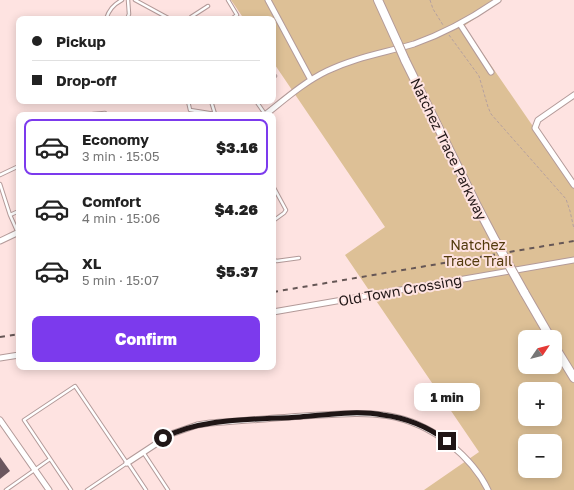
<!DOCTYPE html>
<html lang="en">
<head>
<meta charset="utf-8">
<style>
  :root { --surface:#fff; --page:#f2f2f2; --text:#222; --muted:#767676; --line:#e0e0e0; --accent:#7c3aed }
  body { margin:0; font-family:"Golos Text",sans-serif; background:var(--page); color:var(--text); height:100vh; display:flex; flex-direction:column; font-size:15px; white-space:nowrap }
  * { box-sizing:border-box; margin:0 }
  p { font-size:13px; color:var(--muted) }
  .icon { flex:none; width:22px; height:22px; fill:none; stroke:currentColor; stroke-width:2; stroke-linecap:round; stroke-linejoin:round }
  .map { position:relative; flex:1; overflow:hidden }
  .sheet { position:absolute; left:16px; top:112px; width:260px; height:258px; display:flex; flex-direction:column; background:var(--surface); border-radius:8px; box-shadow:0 2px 10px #0003 }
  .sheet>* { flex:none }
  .hud { position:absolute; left:16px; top:16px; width:260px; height:88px; border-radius:8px; box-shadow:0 2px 10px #0003; display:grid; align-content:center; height:88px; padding:0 16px; background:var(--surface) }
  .needle { width:26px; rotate:55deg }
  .buttons { position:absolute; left:518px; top:330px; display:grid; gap:8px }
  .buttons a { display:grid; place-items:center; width:44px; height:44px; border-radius:8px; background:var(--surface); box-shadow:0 2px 10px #0003; font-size:20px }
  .end { position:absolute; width:18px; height:18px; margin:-9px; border:5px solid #201616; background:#fff; box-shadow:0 0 0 2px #fff }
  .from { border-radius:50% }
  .bubble { position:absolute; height:28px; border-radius:8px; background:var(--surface); box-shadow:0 2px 10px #0003; font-size:13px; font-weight:800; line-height:28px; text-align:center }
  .hud b { display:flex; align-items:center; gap:14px; height:38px; font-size:15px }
  .hud b+b { border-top:1px solid var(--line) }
  .hud i { width:10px; height:10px; background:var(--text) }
  ul { padding:7px 0 0; list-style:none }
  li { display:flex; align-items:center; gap:12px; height:56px; margin:0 8px 6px; padding:0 8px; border:2px solid transparent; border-radius:8px }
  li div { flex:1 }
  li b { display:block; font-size:15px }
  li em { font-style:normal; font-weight:800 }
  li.selected { border-color:var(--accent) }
  li>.icon { width:36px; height:36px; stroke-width:1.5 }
  .action { display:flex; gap:8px; margin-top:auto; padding:8px 16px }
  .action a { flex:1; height:46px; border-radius:8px; background:var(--accent); color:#fff; font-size:16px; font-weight:800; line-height:46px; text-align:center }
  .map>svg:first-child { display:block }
  .green { fill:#ddc096; fill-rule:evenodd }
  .building { fill:#6b565e }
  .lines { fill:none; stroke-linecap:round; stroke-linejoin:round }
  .lane-casing { stroke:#b39a99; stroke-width:4.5 }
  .street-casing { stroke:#b39a99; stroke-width:7 }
  .primary-casing { stroke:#b39a99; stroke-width:10 }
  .path { stroke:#b5a09f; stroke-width:1; stroke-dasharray:3 2; stroke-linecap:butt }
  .lane { stroke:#fff; stroke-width:2.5 }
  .street { stroke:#fff; stroke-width:5 }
  .primary { stroke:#fff; stroke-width:8 }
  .rail { stroke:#665756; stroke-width:2; stroke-dasharray:5 5; stroke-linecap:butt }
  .primary-bridge-casing { stroke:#b39a99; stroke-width:10; stroke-linecap:butt }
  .primary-bridge { stroke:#fff; stroke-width:8 }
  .route { stroke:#201616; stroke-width:5 }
  .labels { text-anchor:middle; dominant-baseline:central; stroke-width:4; stroke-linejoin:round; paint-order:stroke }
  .street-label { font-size:14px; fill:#201616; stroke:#fee3e1 }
  .park-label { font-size:14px; fill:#533a0d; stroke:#fee3e1 }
</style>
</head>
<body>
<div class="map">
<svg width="574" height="490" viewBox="0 0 574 490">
  <rect width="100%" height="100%" fill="#fee3e1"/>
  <path class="green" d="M231 0H502L464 26 574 186V490H424L479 452 345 255 385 227 273 62V19H244ZM525 337H555V367H525ZM525 389H555V419H525ZM525 441H555V471H525Z"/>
  <path class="building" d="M0 457 10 471 0 479Z"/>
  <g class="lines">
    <g class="lane-casing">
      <path id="lane" d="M135 0 170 19
        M228 0 237 15 231 19
        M106 19C109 10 113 5 122 0
        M127 19 129 14 128 0
        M192 19 191 17 208 6
        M273 78 275 76
        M188 101 190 110 215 114 211 101
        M256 101 265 114
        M93 114 105 113V115
        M0 175 19 166
        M0 184 10 215
        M273 186 286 210 284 213 273 221
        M18 233 10 215 19 211
        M273 260 277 261 299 258
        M143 452 168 490
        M128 463 146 490
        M6 490 50 459
        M71 490 24 420 75 386 127 463 87 490"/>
    </g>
    <g class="street-casing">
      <path id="street" d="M268 0 311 80
        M460 24 491 72
        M574 95 538 120 535 128 574 185
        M265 115C284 100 304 82 327 71 356 57 384 53 414 44 445 33 472 18 498 0
        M0 241 19 232
        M273 312 574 260
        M0 358 19 355
        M0 420 49 490
        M127 463 171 434 197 425 210 423C241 421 273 418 304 416 361 413 401 406 450 444 466 457 479 471 488 490"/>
    </g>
    <g class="primary-casing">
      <path id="primary" d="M378 0 398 44
        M405 60 476 204 496 242
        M524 292 550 337
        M555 347 574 378"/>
    </g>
    <path class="path" d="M430 0 433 9 443 25
      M449 35 479 76 488 107 491 114 566 199 570 211 574 229"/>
    <use href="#lane" class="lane"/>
    <use href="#street" class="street"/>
    <use href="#primary" class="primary"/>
    <path class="rail" d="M273 292 574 241
      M0 337 19 334"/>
    <g class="primary-bridge-casing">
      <path id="primary-bridge" d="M398 44 405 60
        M496 242 524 292"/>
    </g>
    <use href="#primary-bridge" class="primary-bridge"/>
  </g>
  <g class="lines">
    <path class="route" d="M163 438C202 417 256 420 300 417 327 415 356 410 383 415 407 418 427 426 447 441"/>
  </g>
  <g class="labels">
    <g class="street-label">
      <text transform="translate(449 149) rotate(64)">Natchez Trace Parkway</text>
      <text transform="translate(400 290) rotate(-10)">Old Town Crossing</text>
    </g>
    <g class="park-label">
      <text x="478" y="244">Natchez<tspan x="478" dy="16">Trace Trail</tspan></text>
    </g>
  </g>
</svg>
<div class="buttons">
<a><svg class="needle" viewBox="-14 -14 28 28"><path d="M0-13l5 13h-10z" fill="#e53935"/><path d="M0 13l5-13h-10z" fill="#767676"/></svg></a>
<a>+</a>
<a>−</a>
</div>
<i class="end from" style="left:163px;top:438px"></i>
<i class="end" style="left:447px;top:441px"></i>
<div class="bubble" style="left:414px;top:383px;width:66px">1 min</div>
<div class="hud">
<b><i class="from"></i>Pickup</b>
<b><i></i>Drop-off</b>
</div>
<section class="sheet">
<ul>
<li class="selected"><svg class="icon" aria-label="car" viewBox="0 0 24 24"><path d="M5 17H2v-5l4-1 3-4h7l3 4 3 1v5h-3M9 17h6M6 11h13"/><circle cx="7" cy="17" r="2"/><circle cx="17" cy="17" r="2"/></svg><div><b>Economy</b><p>3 min · 15:05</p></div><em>$3.16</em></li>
<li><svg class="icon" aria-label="car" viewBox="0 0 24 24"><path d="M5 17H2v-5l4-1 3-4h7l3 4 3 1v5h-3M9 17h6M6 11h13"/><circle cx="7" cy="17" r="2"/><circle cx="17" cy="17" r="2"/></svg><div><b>Comfort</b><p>4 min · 15:06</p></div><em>$4.26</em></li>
<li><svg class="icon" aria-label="car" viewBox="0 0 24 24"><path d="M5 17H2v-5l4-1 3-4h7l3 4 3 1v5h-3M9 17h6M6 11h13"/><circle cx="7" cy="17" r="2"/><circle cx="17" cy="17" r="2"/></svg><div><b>XL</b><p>5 min · 15:07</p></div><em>$5.37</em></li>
</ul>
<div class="action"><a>Confirm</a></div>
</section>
</div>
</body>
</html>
